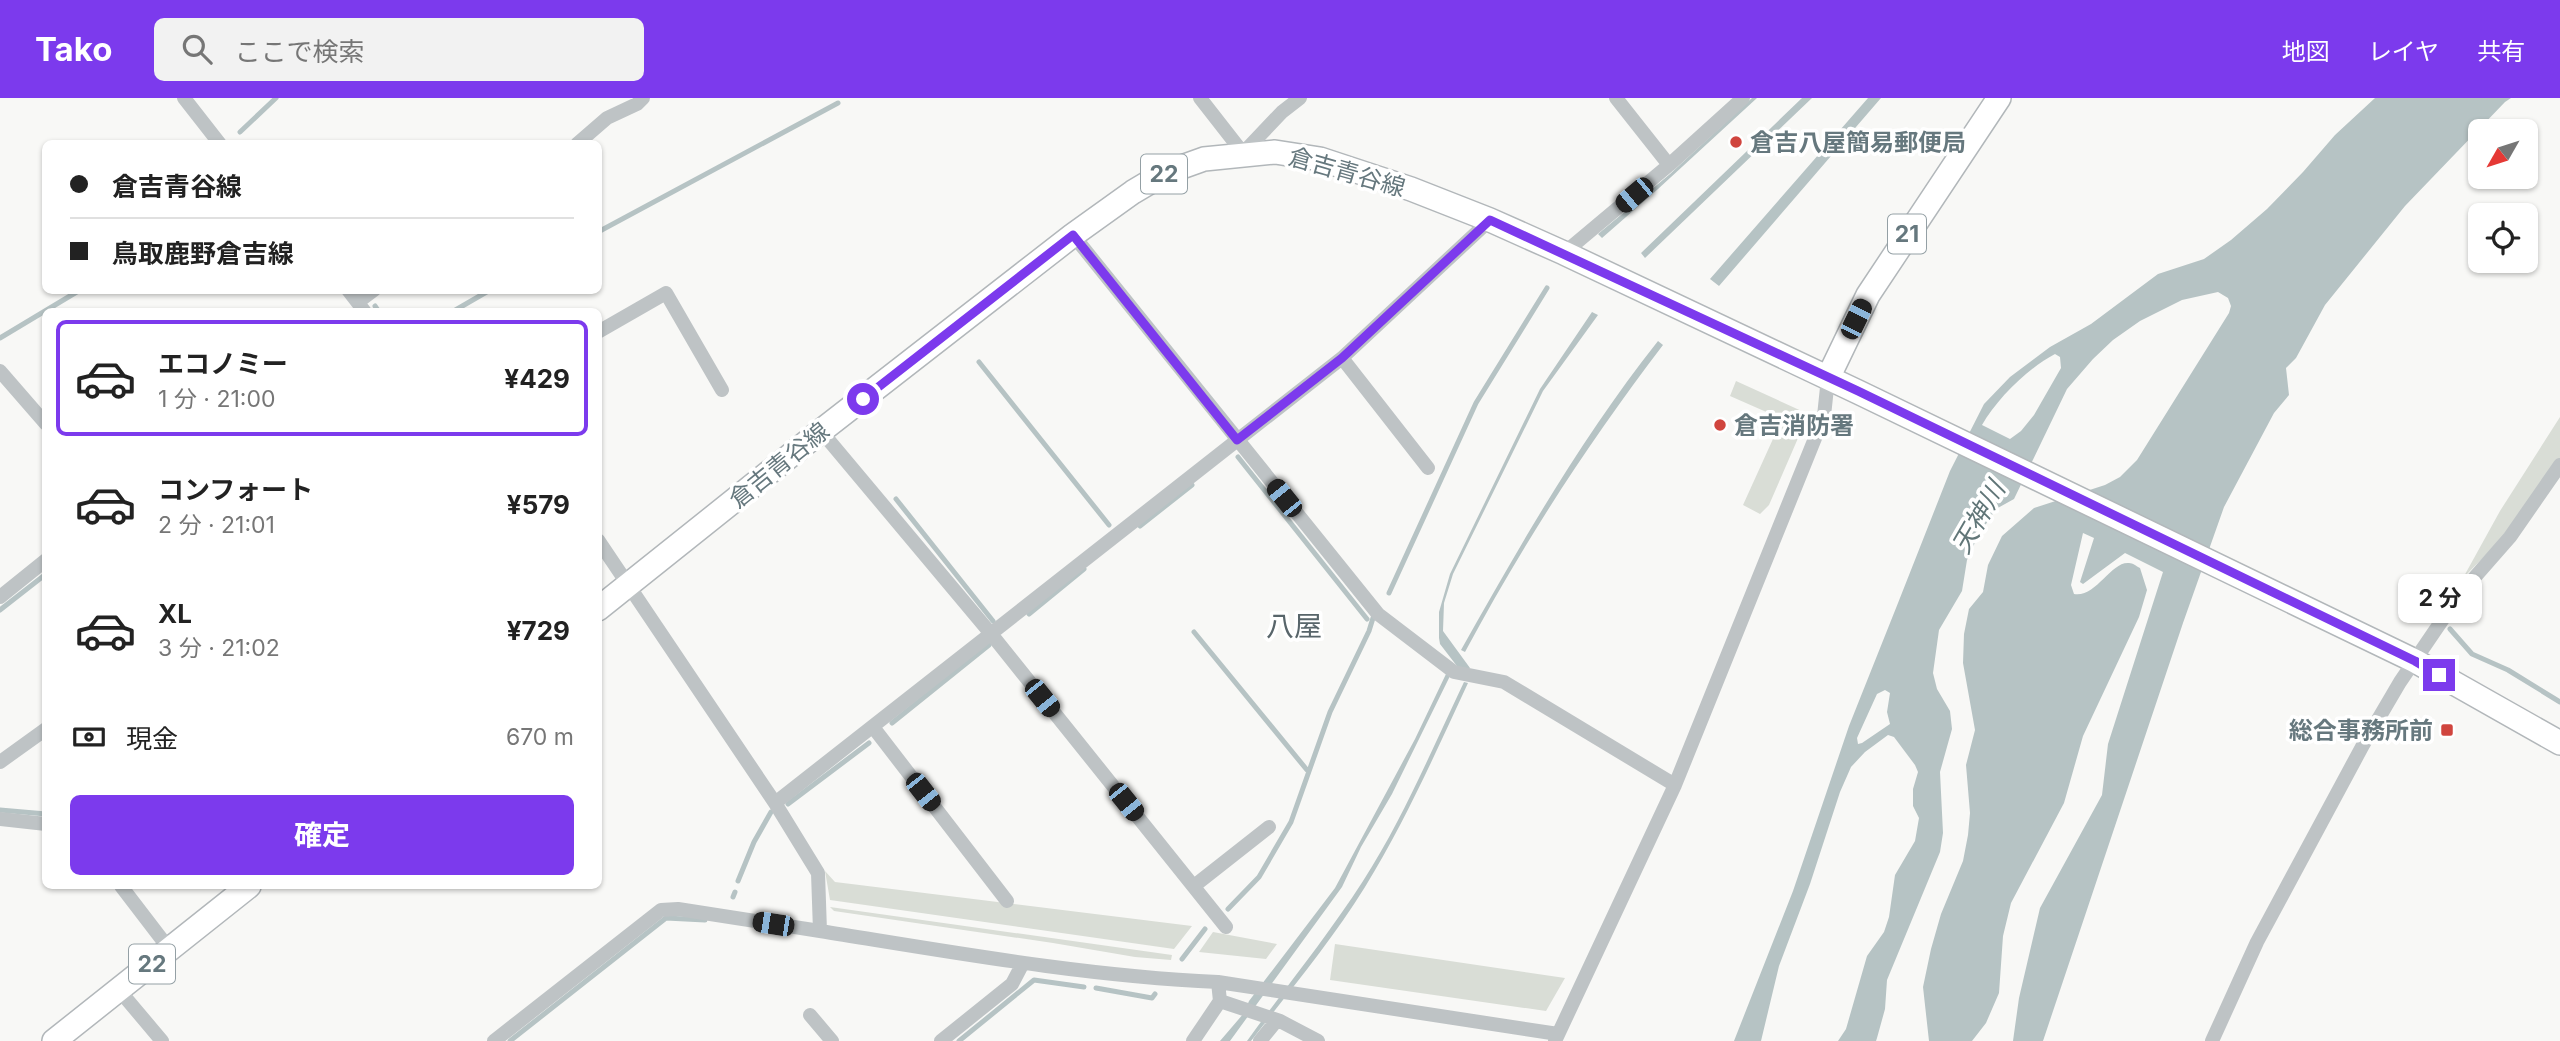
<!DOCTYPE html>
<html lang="ja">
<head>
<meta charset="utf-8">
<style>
  :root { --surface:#fff; --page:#f2f2f2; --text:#222; --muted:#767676; --line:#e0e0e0; --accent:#7c3aed }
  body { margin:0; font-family:Inter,"Noto Sans JP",sans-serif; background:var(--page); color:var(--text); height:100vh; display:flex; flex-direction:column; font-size:26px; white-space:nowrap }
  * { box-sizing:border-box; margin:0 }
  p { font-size:23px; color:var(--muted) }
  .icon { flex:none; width:38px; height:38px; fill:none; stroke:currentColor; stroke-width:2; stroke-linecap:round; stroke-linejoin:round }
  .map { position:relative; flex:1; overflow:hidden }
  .panel { position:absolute; left:42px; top:210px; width:560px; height:581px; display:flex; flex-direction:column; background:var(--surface); border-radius:10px; box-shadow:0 2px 5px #0004 }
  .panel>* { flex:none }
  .guide { position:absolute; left:42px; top:42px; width:560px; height:154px; border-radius:10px; box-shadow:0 2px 5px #0004; display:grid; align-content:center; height:154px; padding:0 28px; background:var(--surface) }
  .needle { width:46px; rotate:231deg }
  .controls { position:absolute; left:2468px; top:21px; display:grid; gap:14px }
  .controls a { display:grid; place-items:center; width:70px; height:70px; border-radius:10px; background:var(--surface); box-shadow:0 2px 5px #0004; font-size:35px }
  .end { position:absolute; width:32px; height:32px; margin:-16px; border:9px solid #7c3aed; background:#fff; box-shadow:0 0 0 4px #fff }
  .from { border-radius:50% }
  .bubble { position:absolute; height:49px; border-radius:10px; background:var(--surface); box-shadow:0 2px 5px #0004; font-size:23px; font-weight:700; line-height:49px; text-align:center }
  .car { position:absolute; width:21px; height:42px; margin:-21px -10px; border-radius:9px; box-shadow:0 0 5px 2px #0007; background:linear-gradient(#222 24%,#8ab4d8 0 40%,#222 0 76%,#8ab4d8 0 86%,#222 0) }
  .guide b { display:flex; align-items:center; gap:24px; height:66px; font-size:26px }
  .guide b+b { border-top:2px solid var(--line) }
  .guide i { width:18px; height:18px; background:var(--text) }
  ul { padding:12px 0 0; list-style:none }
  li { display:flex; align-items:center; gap:21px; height:116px; margin:0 14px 10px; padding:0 14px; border:4px solid transparent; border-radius:10px }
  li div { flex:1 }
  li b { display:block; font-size:26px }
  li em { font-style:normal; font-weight:700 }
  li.selected { border-color:var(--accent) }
  li>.icon { width:63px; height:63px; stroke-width:1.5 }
  .pay { display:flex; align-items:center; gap:18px; height:77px; padding:0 28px; font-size:26px }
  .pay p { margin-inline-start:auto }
  .action { display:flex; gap:14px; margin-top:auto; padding:14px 28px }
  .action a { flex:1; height:80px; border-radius:10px; background:var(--accent); color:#fff; font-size:28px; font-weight:700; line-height:80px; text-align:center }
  header { display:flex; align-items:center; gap:42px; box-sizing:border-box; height:98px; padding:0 35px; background:var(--accent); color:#fff }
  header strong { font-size:33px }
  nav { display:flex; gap:38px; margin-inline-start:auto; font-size:24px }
  .search { width:490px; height:63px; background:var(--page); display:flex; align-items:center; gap:18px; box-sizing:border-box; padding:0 24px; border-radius:10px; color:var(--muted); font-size:26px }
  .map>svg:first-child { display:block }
  .green { fill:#d9ddd6 }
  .water { fill:#b6c3c4; fill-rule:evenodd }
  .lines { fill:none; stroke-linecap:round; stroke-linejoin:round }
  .stream { stroke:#b6c3c4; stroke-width:5 }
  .primary-casing { stroke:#b2b7ba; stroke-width:26 }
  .street { stroke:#bec3c5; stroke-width:14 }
  .primary { stroke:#fff; stroke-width:23 }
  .route { stroke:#7c3aed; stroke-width:9 }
  .poi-dot { fill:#d0453e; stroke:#fff; stroke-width:2.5 }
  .labels { text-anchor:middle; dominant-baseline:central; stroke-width:7; stroke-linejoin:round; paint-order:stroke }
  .shield { fill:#fff; stroke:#94a0a5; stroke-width:2 }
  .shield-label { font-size:23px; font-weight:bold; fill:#66787e }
  .poi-label { font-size:24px; font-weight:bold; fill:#66787e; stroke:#fff; text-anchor:start }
  .street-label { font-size:24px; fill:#66787e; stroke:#fff }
  .water-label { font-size:26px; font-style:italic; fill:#617678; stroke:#fff }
  .quarter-label { font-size:28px; fill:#58656a; stroke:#fff }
</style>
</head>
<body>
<header>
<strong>Tako</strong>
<div class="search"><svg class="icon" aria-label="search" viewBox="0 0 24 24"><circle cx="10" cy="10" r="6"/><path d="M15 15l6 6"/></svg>ここで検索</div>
<nav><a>地図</a><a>レイヤ</a><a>共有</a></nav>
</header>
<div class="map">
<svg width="2560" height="943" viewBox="0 0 2560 943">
  <rect width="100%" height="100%" fill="#f8f8f6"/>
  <path class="green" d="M1736 283 1806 315 1802 331 1769 407 1760 416 1743 407 1782 321 1730 298Z
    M2560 319V362L2522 420 2463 480 2500 413Z
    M825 773 835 784 1192 828 1174 851 830 802Z
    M830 809 1172 857 1171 862 1135 859 1053 845 834 813Z
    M1213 834 1277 846 1266 861 1199 854Z
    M1335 846 1565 880 1546 913 1330 882Z"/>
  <path class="water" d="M1752 0H1757L1658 91 1602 140 1598 136 1670 76Z
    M1802 0H1812L1645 160 1641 155Z
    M1868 0H1881L1719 188 1710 181Z
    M2375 0H2511L2505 4 2405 108 2325 207 2296 260 2286 270 2289 297 2274 315 2224 409 2183 525 2043 943H2013L2019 900 2040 810 2102 697 2108 646 2163 474 2125 455 2083 486 2080 484 2094 440 2083 435 2071 487 2074 496C2096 500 2111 463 2129 465 2133 465 2136 468 2140 470L2147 492 2139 519 2083 638 2064 705 2011 805 2003 838 1999 895 1986 925 1972 943H1929L1923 889 1931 851 1941 816 1963 763 1968 737 1970 715 1966 667 1975 632 1963 565 1964 536 1969 511 1983 494 1988 467 2002 438 2034 410 2105 387 2120 379 2137 362 2229 215 2231 208 2228 200 2218 194 2182 202 2140 223 2113 242 2093 261 2067 291 2014 401 1996 411 1978 438 1967 462 1962 493 1939 532 1933 575 1937 591 1950 613 1952 631 1940 674 1943 735 1940 754 1887 882 1885 911 1877 940 1876 943H1838L1846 931 1867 858 1884 834 1889 819 1895 777 1915 743 1919 720 1913 708V691L1918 674 1915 667 1894 639 1888 637 1865 654 1851 669 1840 694 1810 786 1779 868 1761 943H1734L1793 793 1849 628 1898 505 1950 373 1984 306 2010 279 2050 249 2091 226 2158 176 2204 161 2231 142 2267 111 2303 74 2335 37ZM2055 256 2060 259 2061 270 2034 317 2021 333 2010 341 1982 327C1997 301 2028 270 2055 256ZM1885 592 1890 595 1887 614 1890 626 1862 645 1858 646 1857 640 1877 596Z
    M1592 214 1598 217 1543 293 1453 476 1444 505 1443 533 1470 570 1460 572 1440 546 1439 540V514L1450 476 1540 291Z
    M1658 243 1663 247C1589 344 1522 447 1465 554L1461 552C1521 445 1582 339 1658 243Z
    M1446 576 1450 578 1392 696 1361 749 1342 789 1230 943H1220L1244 915 1249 903 1335 790 1415 641Z
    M1464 584 1468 585C1436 654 1405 724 1365 789 1331 844 1290 892 1251 943H1247C1285 890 1327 839 1363 783 1403 721 1432 651 1464 584Z"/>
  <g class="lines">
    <path class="stream" d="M240 34 276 0
      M598 134 838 5
      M375 208 379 214
      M452 214 490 192
      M0 240 80 192
      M979 264 1109 427
      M1238 359 1367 521
      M896 401 993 523
      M1140 428 1192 387
      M1389 495 1476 305 1547 190
      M0 512 46 476
      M1029 516 1084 471
      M2450 531 2472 556 2508 572 2560 604
      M1194 534 1307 672
      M892 625 989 547
      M788 706 869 645
      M0 712 46 716
      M738 783 754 744 771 714
      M733 799 735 794
      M1228 811 1259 779 1291 724 1330 614 1369 533 1373 520
      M1182 861 1205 831
      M1096 890 1152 900 1155 896
      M510 943 666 820 705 822
      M959 943 1034 882 1084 889"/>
    <g class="primary-casing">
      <path id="primary" d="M1828 280 1868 197 1999 0
        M598 511 821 333 1073 137 1133 94 1165 75 1204 61 1275 54 1320 61 1411 91 1490 122 1564 155 1858 294 2415 563 2560 645
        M54 943 249 788"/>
    </g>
    <path class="street" d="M184 0 220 46
      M1200 0 1243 55 1282 14 1300 0
      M577 46 607 20 637 6 643 0
      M1669 67 1743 0
      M1073 137 1378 516 1454 574 1504 584 1675 687
      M1564 155 1669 67 1616 0
      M348 192 365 214
      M358 204 374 192
      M598 234 666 195 722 292
      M1342 260 1428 370
      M0 273 46 326
      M821 333 992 537 1226 829
      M598 442 775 705 818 775 820 833C952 854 1084 878 1218 884L1220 903 1280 923 1318 943
      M0 499 46 462
      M873 629 1007 803
      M0 664 46 631
      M775 705 1342 260 1490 122
      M0 721 46 726
      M121 788 170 852
      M1194 788 1269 729
      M1218 884 1558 936
      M119 892 162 943
      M810 917 832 943
      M494 943 661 812 678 811 820 833
      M941 943 1012 886 1023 865
      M1193 943 1220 903
      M1260 943 1277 922
      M1555 943 1675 687 1824 318 1828 280
      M2212 943 2257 844 2363 647 2400 584 2460 496 2510 439 2560 367"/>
    <use href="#primary" class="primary"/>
  </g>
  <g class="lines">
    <path class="route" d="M863 301 1073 137 1237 342 1342 260 1490 122 1858 293 2415 563 2439 577"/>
  </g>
  <g class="poi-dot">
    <circle cx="1736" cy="44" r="7"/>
    <circle cx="1720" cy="327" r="7"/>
    <rect x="2440" y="625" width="14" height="14" rx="3.5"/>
  </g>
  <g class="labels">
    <g class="shield">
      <rect x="1141" y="56.5" width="46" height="39" rx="5"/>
      <rect x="1888" y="116.5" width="38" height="39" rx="5"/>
      <rect x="129" y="846.5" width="46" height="39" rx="5"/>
    </g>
    <g class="shield-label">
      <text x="1164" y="76">22</text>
      <text x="1907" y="136">21</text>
      <text x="152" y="866">22</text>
    </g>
    <g class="poi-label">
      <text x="1750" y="44">倉吉八屋簡易郵便局</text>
      <text x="1734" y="327">倉吉消防署</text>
      <text x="2433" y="632" text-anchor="end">総合事務所前</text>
    </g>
    <g class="street-label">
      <text transform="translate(1347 74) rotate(16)">倉吉青谷線</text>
      <text transform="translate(779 367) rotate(-39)">倉吉青谷線</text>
    </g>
    <g class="water-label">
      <text transform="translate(1978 419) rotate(-60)">天神川</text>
    </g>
    <g class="quarter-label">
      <text x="1294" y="528">八屋</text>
    </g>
  </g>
</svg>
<div class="controls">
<a><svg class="needle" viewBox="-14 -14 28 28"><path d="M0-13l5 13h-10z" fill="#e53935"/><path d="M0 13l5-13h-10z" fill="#767676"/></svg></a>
<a><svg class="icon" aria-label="locate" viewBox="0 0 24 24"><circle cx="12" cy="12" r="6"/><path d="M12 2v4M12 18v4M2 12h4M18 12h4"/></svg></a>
</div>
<i class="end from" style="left:863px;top:301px"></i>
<i class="end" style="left:2439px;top:577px"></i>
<div class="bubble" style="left:2398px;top:476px;width:84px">2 分</div>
<i class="car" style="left:1634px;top:97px;rotate:230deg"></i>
<i class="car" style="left:1856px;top:221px;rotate:26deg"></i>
<i class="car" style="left:1284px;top:400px;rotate:321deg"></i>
<i class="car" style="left:1042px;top:600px;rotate:141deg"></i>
<i class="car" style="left:923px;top:694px;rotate:142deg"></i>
<i class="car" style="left:1126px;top:704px;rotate:141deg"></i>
<i class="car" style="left:773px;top:826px;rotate:279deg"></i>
<div class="guide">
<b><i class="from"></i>倉吉青谷線</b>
<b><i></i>鳥取鹿野倉吉線</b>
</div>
<section class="panel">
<ul>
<li class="selected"><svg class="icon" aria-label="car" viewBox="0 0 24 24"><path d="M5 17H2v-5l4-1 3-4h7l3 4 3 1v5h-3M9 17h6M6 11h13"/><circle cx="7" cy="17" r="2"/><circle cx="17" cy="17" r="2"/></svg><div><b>エコノミー</b><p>1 分 · 21:00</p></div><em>¥429</em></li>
<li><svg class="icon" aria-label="car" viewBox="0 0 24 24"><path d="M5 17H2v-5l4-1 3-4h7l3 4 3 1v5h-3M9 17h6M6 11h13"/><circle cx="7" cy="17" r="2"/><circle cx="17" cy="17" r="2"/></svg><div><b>コンフォート</b><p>2 分 · 21:01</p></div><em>¥579</em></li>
<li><svg class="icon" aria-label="car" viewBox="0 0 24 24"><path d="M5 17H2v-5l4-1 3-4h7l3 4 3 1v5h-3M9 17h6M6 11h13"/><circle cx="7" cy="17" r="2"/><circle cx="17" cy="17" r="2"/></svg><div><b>XL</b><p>3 分 · 21:02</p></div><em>¥729</em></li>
</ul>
<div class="pay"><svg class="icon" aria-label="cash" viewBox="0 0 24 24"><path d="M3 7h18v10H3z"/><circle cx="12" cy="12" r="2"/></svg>現金<p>670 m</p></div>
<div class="action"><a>確定</a></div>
</section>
</div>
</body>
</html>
